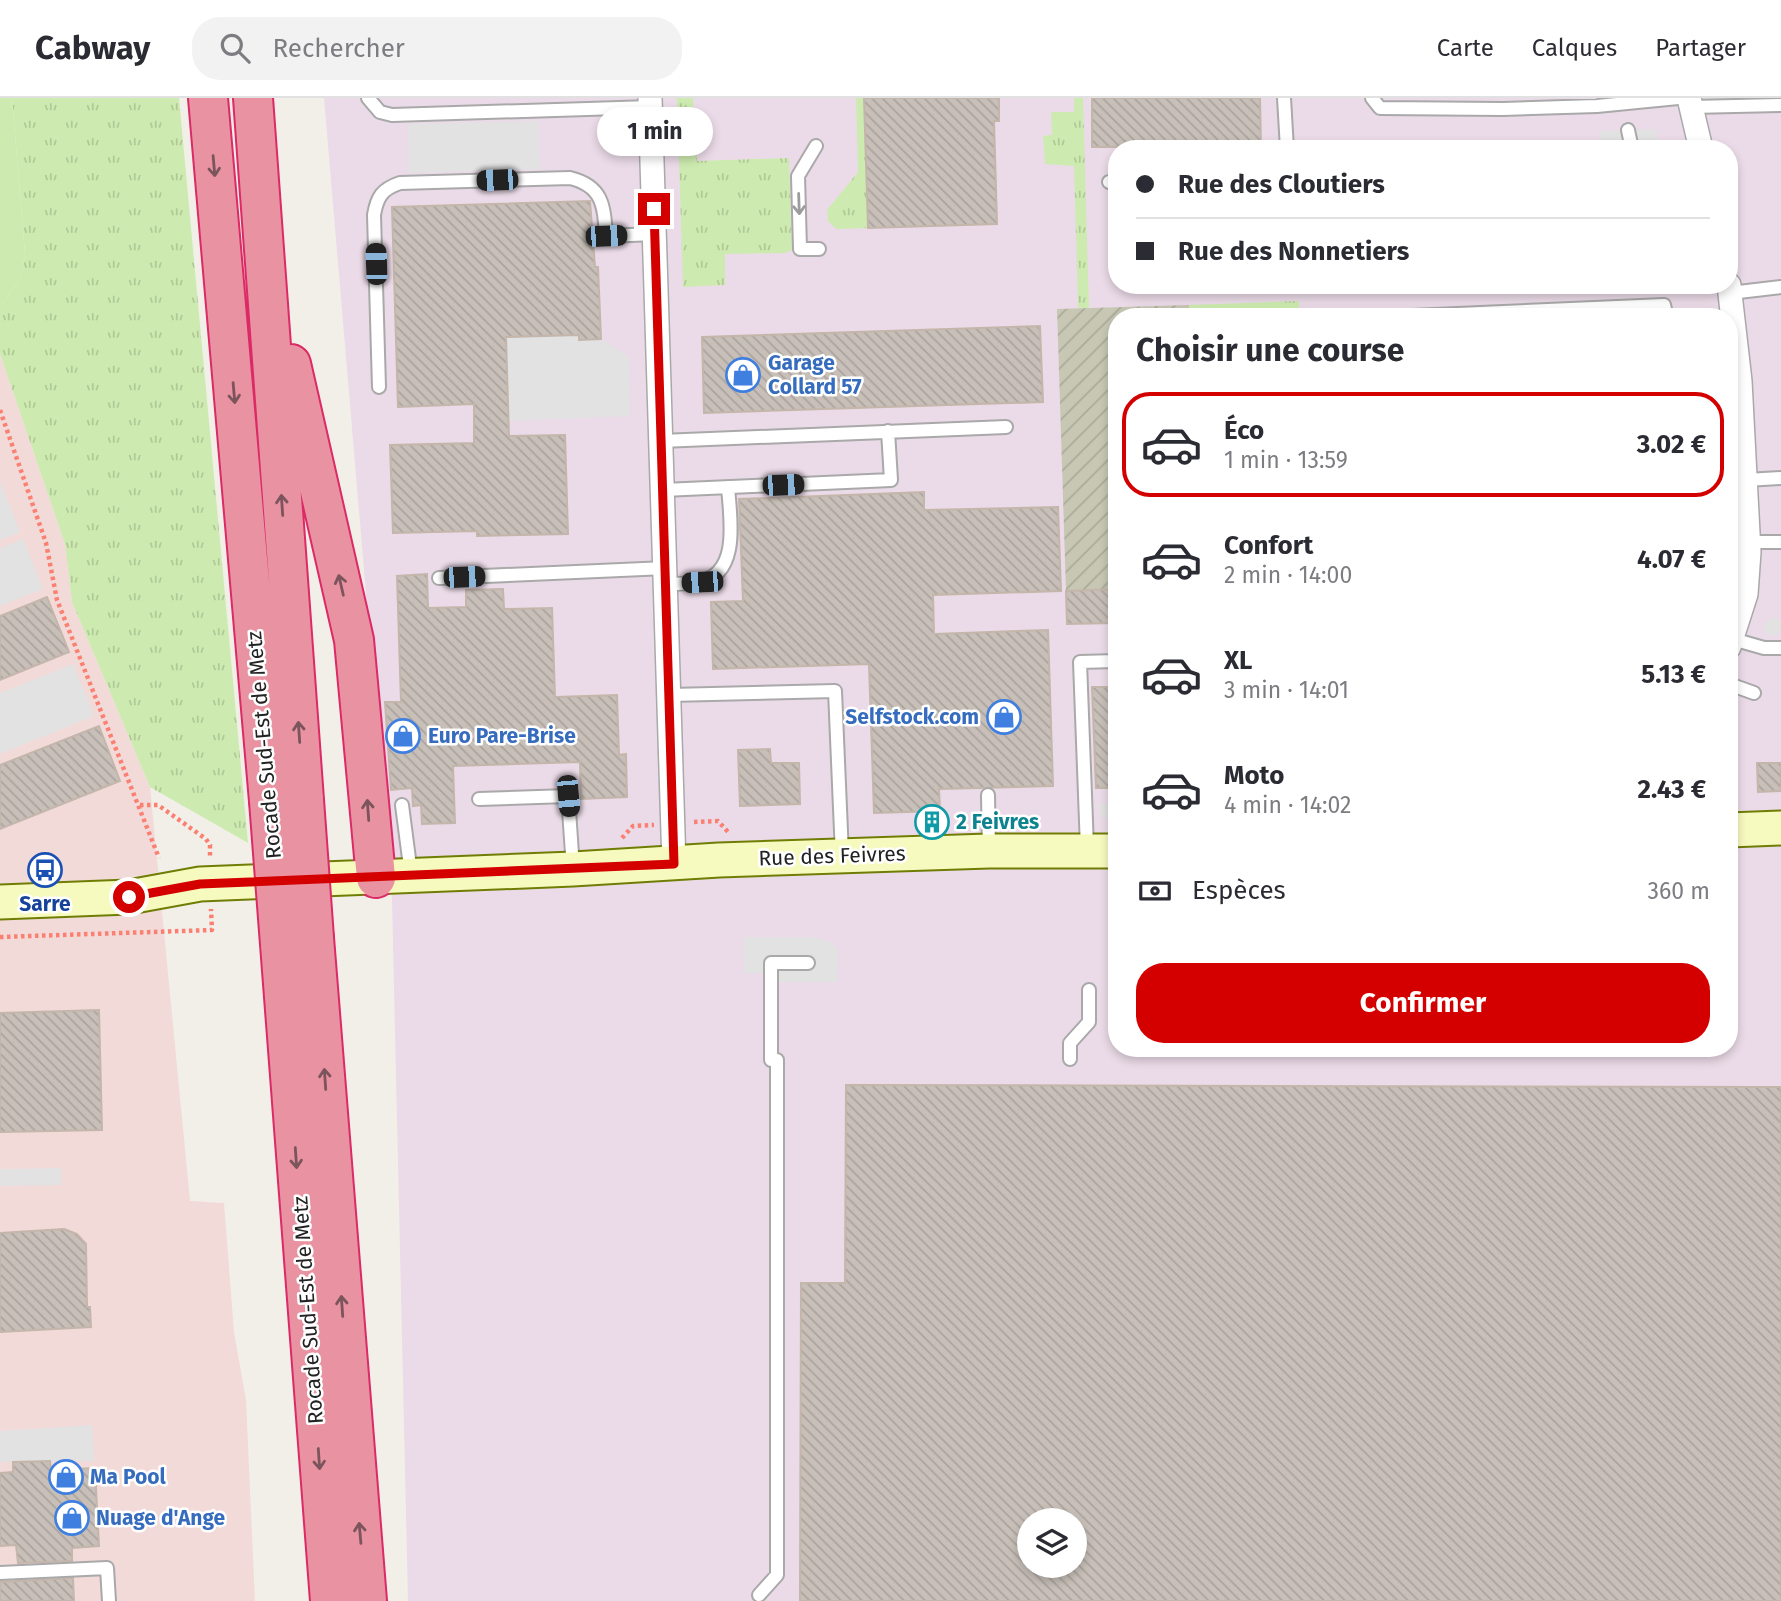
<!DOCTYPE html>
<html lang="fr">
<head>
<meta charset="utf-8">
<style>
  :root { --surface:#fff; --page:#f2f2f3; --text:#2b2b33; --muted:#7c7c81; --line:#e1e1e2; --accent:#d40000 }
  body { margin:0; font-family:"Fira Sans",sans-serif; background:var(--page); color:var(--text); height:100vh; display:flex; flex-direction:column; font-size:26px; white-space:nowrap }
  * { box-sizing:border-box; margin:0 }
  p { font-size:23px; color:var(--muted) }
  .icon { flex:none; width:38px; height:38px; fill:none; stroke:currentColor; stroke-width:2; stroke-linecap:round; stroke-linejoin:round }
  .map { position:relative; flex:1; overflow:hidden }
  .drawer { position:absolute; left:1108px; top:210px; width:630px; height:749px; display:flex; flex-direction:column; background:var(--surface); border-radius:28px; box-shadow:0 4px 10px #0003 }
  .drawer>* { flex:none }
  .guide { position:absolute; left:1108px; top:42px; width:630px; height:154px; border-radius:28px; box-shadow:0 4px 10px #0003; display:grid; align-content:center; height:154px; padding:0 28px; background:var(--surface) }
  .tools { position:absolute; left:1017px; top:1410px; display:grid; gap:14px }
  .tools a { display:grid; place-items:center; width:70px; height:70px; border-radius:50%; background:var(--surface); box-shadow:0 4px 10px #0003; font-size:35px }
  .end { position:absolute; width:32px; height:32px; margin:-16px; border:9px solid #d40000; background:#fff; box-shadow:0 0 0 4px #fff }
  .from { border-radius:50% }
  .bubble { position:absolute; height:49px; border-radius:24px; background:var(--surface); box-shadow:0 4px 10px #0003; font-size:23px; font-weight:700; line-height:49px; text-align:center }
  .car { position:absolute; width:21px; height:42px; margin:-21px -10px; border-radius:9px; box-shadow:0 0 5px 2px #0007; background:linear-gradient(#222 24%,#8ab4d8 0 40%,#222 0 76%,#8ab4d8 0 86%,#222 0) }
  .guide b { display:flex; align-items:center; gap:24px; height:66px; font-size:26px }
  .guide b+b { border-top:2px solid var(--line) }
  .guide i { width:18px; height:18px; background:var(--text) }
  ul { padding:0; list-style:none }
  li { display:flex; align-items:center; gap:21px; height:105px; margin:0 14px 10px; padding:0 14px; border:4px solid transparent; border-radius:28px }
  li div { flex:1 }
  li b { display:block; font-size:26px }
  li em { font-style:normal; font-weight:700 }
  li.active { border-color:var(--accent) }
  li>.icon { width:63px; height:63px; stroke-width:1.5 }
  h2 { padding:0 28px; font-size:32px; line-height:84px }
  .pay { display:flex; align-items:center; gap:18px; height:77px; padding:0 28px; font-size:26px }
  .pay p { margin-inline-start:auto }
  .cta { display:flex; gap:14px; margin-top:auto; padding:14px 28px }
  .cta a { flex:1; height:80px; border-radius:28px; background:var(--accent); color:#fff; font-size:28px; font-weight:700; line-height:80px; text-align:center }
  header { display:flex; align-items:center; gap:42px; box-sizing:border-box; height:98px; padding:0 35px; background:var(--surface); border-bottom:2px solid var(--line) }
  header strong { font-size:33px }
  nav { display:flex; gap:38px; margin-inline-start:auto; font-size:24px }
  .search { width:490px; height:63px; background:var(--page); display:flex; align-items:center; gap:18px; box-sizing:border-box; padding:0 24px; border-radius:28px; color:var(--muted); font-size:26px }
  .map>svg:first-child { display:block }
  .commercial { fill:#f2dad9 }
  .industrial { fill:#ebdbe8; fill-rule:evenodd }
  .construction { fill:url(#construction-furrows) }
  .grass { fill:url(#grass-tufts) }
  .garden { fill:#cdebb0 }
  .parking { fill:#e2e2e2 }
  .building { fill:url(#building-back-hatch); stroke:#c4b6ab; stroke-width:2; fill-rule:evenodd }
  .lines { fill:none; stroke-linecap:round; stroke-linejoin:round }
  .lane-casing { stroke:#a9a9a9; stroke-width:16 }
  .street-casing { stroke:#a9a9a9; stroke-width:26 }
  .secondary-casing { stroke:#707d05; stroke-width:37 }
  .highway-casing { stroke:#dc2a67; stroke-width:42 }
  .path { stroke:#fa8072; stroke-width:4.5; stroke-dasharray:3.5 3.5; stroke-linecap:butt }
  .lane { stroke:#fff; stroke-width:12 }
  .street { stroke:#fff; stroke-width:23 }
  .secondary { stroke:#f7fabf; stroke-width:33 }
  .highway { stroke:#e892a2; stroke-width:38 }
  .highway-bridge-casing { stroke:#dc2a67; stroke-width:42; stroke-linecap:butt }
  .highway-bridge { stroke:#e892a2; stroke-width:38 }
  .oneway { stroke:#7b545c }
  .oneway2 { stroke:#9c9c9c }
  .route { stroke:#d40000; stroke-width:9 }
  .labels { text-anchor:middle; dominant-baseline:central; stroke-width:5; stroke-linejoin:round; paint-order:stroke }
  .shop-label { font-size:21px; font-weight:bold; fill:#366cbe; stroke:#fff; text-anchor:start }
  .street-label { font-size:21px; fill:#222; stroke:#fff }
  .culture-label { font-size:21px; font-weight:bold; fill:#0d838f; stroke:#fff; text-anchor:start }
  .transit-label { font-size:21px; font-weight:bold; fill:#164399; stroke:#fff }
</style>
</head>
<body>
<header>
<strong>Cabway</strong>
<div class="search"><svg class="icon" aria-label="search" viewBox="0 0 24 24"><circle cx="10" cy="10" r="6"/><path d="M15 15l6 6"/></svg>Rechercher</div>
<nav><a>Carte</a><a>Calques</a><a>Partager</a></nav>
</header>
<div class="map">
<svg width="1781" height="1503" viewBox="0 0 1781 1503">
  <defs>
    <pattern id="construction-furrows" width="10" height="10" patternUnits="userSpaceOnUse" patternTransform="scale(1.75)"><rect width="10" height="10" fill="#c7c7b4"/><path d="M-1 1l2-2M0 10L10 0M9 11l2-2" fill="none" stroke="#abab9a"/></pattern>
    <pattern id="grass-tufts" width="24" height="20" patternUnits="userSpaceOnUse" patternTransform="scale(1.75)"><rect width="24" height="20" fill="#cdebb0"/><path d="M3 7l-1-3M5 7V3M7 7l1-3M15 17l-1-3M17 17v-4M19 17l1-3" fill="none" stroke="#b0c997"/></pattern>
    <pattern id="building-back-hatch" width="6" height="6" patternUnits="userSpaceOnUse" patternTransform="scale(1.75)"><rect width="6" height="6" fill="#c7bfb8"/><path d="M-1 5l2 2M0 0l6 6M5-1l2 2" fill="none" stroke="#aba49e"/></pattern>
  </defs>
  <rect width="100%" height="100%" fill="#f2efe9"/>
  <path class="commercial" d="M0 256 65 446 72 504 150 689 190 1103 224 1105 234 1234 246 1302 255 1503H0Z"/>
  <path class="industrial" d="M324 0H1781V1503H408L392 802ZM1116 51H1729V187H1116ZM1116 219H1729V950H1116ZM1029 1423H1074V1468H1029Z"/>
  <path class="construction" d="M1189 207 1190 219H1116V491L1066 493 1057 211Z"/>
  <path class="grass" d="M12 0H179L248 745 150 689 72 504 65 446 0 256V209L21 179 25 157Z
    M677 0H693L697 63 789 60 792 152 785 155 725 156V187L683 189Z
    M856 0H864L868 130 836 131 828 123 827 112 858 74Z
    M1074 0H1083L1089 210H1078L1074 68 1045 66 1043 38 1052 37 1051 14H1074Z
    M1299 203V219H1190L1189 207Z"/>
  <path class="garden" d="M0 0H12L25 157 21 179 0 209Z"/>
  <path class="parking" d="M539 23 540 71 409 75 408 26Z
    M1656 31 1660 51H1601L1600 33Z
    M579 237V242L601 241 629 259 630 318 508 323 506 239Z
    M0 383 20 434 0 442Z
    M23 441 43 491 0 508V450Z
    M1764 529a9 9 0 1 1 18 0a9 9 0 1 1-18 0Z
    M73 566 94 618 0 656V595Z
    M1116 705V719L1102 720 1097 706Z
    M743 839H815L831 844 838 853 837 884H771L770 875H744Z
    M61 1070V1087L0 1088V1071Z
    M92 1327 94 1363 0 1364V1333Z"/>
  <path class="building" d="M864 0H999V23H994L997 126 868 130Z
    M1092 0H1260L1261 49H1092Z
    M590 103 595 169H598L601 241 579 242V237L506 239 509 338 565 337 568 436 477 438V433L393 435 390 347 474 345V306L398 309 392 109Z
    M1040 228 1043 304 704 315 702 239Z
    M924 394V412L1058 409 1061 493 933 497 934 536 1048 532 1053 688 939 691 940 713 874 715 869 566 713 571 711 504 743 503 739 401Z
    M427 476 428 510 466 509V492L503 491 504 511 552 510 555 599 617 597 619 657 626 656 627 699 581 701 580 664 453 668 455 725 422 726 421 707 413 708 412 690 391 692 385 604H401L397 478Z
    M1116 491V525L1067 526 1066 493Z
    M47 499 69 554 0 582V518Z
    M1092 589H1116V690H1096Z
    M99 628 120 683 0 731V667Z
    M770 651 771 665H799L800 706 740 708 738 652Z
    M1757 665H1781V693L1758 694Z
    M99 912 102 1032 0 1034V915Z
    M846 987 1781 989V1503H800L801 1185H845ZM1029 1423H1074V1468H1029Z
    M64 1131 77 1136 86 1146 87 1209H90L91 1229 0 1234V1135Z
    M50 1363 51 1372 95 1370 99 1448 72 1450V1463L18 1465 16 1447 0 1448V1375L13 1374V1364Z
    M73 1480 74 1503H0V1484Z"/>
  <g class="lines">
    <g class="lane-casing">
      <path id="lane" d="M368 0 380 14 392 17 651 9
        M1284 0 1287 51
        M1372 0 1380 10 1503 11 1597 8 1678 0
        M1691 9 1781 7
        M1628 32 1632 51
        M816 48 798 78 800 151H819
        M1109 84 1116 85
        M1730 195 1781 189
        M1389 219 1664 207 1667 219
        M379 289 374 117C377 99 382 91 400 85L570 80C603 88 604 108 606 138L655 136
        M661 343 1006 329
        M1746 382 1781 380
        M663 392 891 382 888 333
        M1749 444H1781
        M1729 455 1749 454
        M439 480 666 470
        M666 486C677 486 688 486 699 484 741 476 730 419 728 389
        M1729 540 1764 550H1781
        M1729 586 1754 595
        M670 597 835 593 842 757
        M988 697 989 753
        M479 701 568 698 573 770
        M402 707 411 776
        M1087 750 1080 564 1116 563
        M1070 961V945L1089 924V892
        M771 962V865H808
        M0 1475 107 1470 109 1503
        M759 1497 777 1477V962"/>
    </g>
    <g class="street-casing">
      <path id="street" d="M650 0 674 767
        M1689 0 1701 51
        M1729 187 1740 283 1749 454 1746 496 1729 549"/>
    </g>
    <g class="secondary-casing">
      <path id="secondary" d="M1729 732 1781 730
        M0 804 129 799 200 786 573 771 719 762 989 753H1116"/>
    </g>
    <g class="highway-casing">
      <path id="highway" d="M208 0 269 703
        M253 0 304 702
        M291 266 354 542 376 780
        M314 840 367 1503
        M280 846 330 1503"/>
    </g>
    <path class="path" d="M0 312 46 445 57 502 159 760
      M140 707H158L206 741 210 747V760
      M694 724 718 723 729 735
      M622 740 633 728 654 727
      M0 839 212 832 211 811"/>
    <use href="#lane" class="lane"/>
    <use href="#street" class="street"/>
    <use href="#secondary" class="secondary"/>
    <use href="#highway" class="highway"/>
    <g class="highway-bridge-casing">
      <path id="highway-bridge" d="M304 702 314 840
        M269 703 280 846"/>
    </g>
    <use href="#highway-bridge" class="highway-bridge"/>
  </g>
  <defs><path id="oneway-shaft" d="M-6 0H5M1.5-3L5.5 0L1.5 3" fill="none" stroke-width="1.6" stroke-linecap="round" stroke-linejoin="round" transform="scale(1.75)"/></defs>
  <g class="oneway">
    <use href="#oneway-shaft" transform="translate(214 68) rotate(85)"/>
    <use href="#oneway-shaft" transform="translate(234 295) rotate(85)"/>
    <use href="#oneway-shaft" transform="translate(282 407) rotate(-94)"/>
    <use href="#oneway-shaft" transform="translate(341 487) rotate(-103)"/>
    <use href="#oneway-shaft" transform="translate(299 634) rotate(-94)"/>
    <use href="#oneway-shaft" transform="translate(368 712) rotate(-94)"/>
    <use href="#oneway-shaft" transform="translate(325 981) rotate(-94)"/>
    <use href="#oneway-shaft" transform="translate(296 1060) rotate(86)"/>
    <use href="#oneway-shaft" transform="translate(342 1208) rotate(-94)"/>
    <use href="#oneway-shaft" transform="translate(319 1361) rotate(86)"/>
    <use href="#oneway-shaft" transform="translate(360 1435) rotate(-95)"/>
  </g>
  <use class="oneway2" href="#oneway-shaft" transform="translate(799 106) rotate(88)"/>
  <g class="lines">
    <path class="route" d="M129 799 200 786 674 766 654 111"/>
  </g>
  <defs>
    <g id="shop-ring" transform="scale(1.75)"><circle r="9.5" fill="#fff" stroke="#3f7fe0" stroke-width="1.5"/><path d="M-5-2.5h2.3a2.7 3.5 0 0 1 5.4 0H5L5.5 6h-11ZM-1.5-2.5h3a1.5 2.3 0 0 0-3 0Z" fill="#3f7fe0"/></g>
    <g id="building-ring" transform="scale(1.75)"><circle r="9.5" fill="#fff" stroke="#0f9aa8" stroke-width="1.5"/><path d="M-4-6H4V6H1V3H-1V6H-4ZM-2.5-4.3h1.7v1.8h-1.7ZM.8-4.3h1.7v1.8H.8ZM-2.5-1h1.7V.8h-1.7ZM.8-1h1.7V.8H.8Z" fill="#0f9aa8"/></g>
    <g id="bus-ring" transform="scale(1.75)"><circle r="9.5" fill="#fff" stroke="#1a4fb4" stroke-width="1.5"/><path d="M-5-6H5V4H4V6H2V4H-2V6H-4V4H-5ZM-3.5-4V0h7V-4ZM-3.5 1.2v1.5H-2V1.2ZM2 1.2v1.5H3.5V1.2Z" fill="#1a4fb4"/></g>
  </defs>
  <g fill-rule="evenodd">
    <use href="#shop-ring" x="743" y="277"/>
    <use href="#shop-ring" x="1004" y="619"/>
    <use href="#shop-ring" x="403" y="638"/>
    <use href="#building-ring" x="932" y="724"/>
    <use href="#bus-ring" x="45" y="772"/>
    <use href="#shop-ring" x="66" y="1379"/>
    <use href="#shop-ring" x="72" y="1420"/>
  </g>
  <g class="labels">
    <g class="shop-label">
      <text x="768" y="265">Garage<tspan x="768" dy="24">Collard 57</tspan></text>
      <text x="979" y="619" text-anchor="end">Selfstock.com</text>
      <text x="428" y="638">Euro Pare-Brise</text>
      <text x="90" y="1379">Ma Pool</text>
      <text x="96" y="1420">Nuage d'Ange</text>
    </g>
    <g class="street-label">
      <text transform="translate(264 647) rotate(-95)">Rocade Sud-Est de Metz</text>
      <text transform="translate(832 758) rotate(-2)">Rue des Feivres</text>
      <text transform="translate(308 1212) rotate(-94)">Rocade Sud-Est de Metz</text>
    </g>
    <g class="culture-label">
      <text x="956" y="724">2 Feivres</text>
    </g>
    <g class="transit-label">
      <text x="45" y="806">Sarre</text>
    </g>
  </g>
</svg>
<div class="tools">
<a><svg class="icon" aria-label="layers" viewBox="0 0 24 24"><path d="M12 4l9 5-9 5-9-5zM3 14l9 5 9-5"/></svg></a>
</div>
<i class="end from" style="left:129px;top:799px"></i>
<i class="end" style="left:654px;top:111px"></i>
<div class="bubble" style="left:597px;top:9px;width:116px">1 min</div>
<i class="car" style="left:497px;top:82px;rotate:268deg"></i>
<i class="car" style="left:606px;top:138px;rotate:88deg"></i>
<i class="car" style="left:376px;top:166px;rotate:358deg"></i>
<i class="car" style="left:783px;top:387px;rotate:88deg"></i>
<i class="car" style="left:464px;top:479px;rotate:88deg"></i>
<i class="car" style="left:702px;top:484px;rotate:267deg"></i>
<i class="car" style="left:568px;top:698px;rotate:175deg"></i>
<div class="guide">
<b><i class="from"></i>Rue des Cloutiers</b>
<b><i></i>Rue des Nonnetiers</b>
</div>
<section class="drawer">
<h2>Choisir une course</h2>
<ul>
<li class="active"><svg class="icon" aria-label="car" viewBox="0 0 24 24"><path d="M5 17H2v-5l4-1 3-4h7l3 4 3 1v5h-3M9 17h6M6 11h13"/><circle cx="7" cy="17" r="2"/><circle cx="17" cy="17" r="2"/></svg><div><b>Éco</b><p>1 min · 13:59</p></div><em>3.02 €</em></li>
<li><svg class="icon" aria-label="car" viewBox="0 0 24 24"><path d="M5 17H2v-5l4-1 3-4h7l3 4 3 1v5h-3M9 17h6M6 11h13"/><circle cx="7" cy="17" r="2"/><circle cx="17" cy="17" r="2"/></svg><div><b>Confort</b><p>2 min · 14:00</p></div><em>4.07 €</em></li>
<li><svg class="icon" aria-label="car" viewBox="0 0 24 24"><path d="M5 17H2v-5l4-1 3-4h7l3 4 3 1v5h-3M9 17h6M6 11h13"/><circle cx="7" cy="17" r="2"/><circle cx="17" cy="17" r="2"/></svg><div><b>XL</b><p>3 min · 14:01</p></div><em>5.13 €</em></li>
<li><svg class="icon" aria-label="car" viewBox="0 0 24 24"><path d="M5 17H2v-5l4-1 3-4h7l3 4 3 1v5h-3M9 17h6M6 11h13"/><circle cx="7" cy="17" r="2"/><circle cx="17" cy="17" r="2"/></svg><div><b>Moto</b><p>4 min · 14:02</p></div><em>2.43 €</em></li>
</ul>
<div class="pay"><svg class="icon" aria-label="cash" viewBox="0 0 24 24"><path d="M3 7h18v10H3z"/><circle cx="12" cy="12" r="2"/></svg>Espèces<p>360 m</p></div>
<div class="cta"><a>Confirmer</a></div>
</section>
</div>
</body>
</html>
